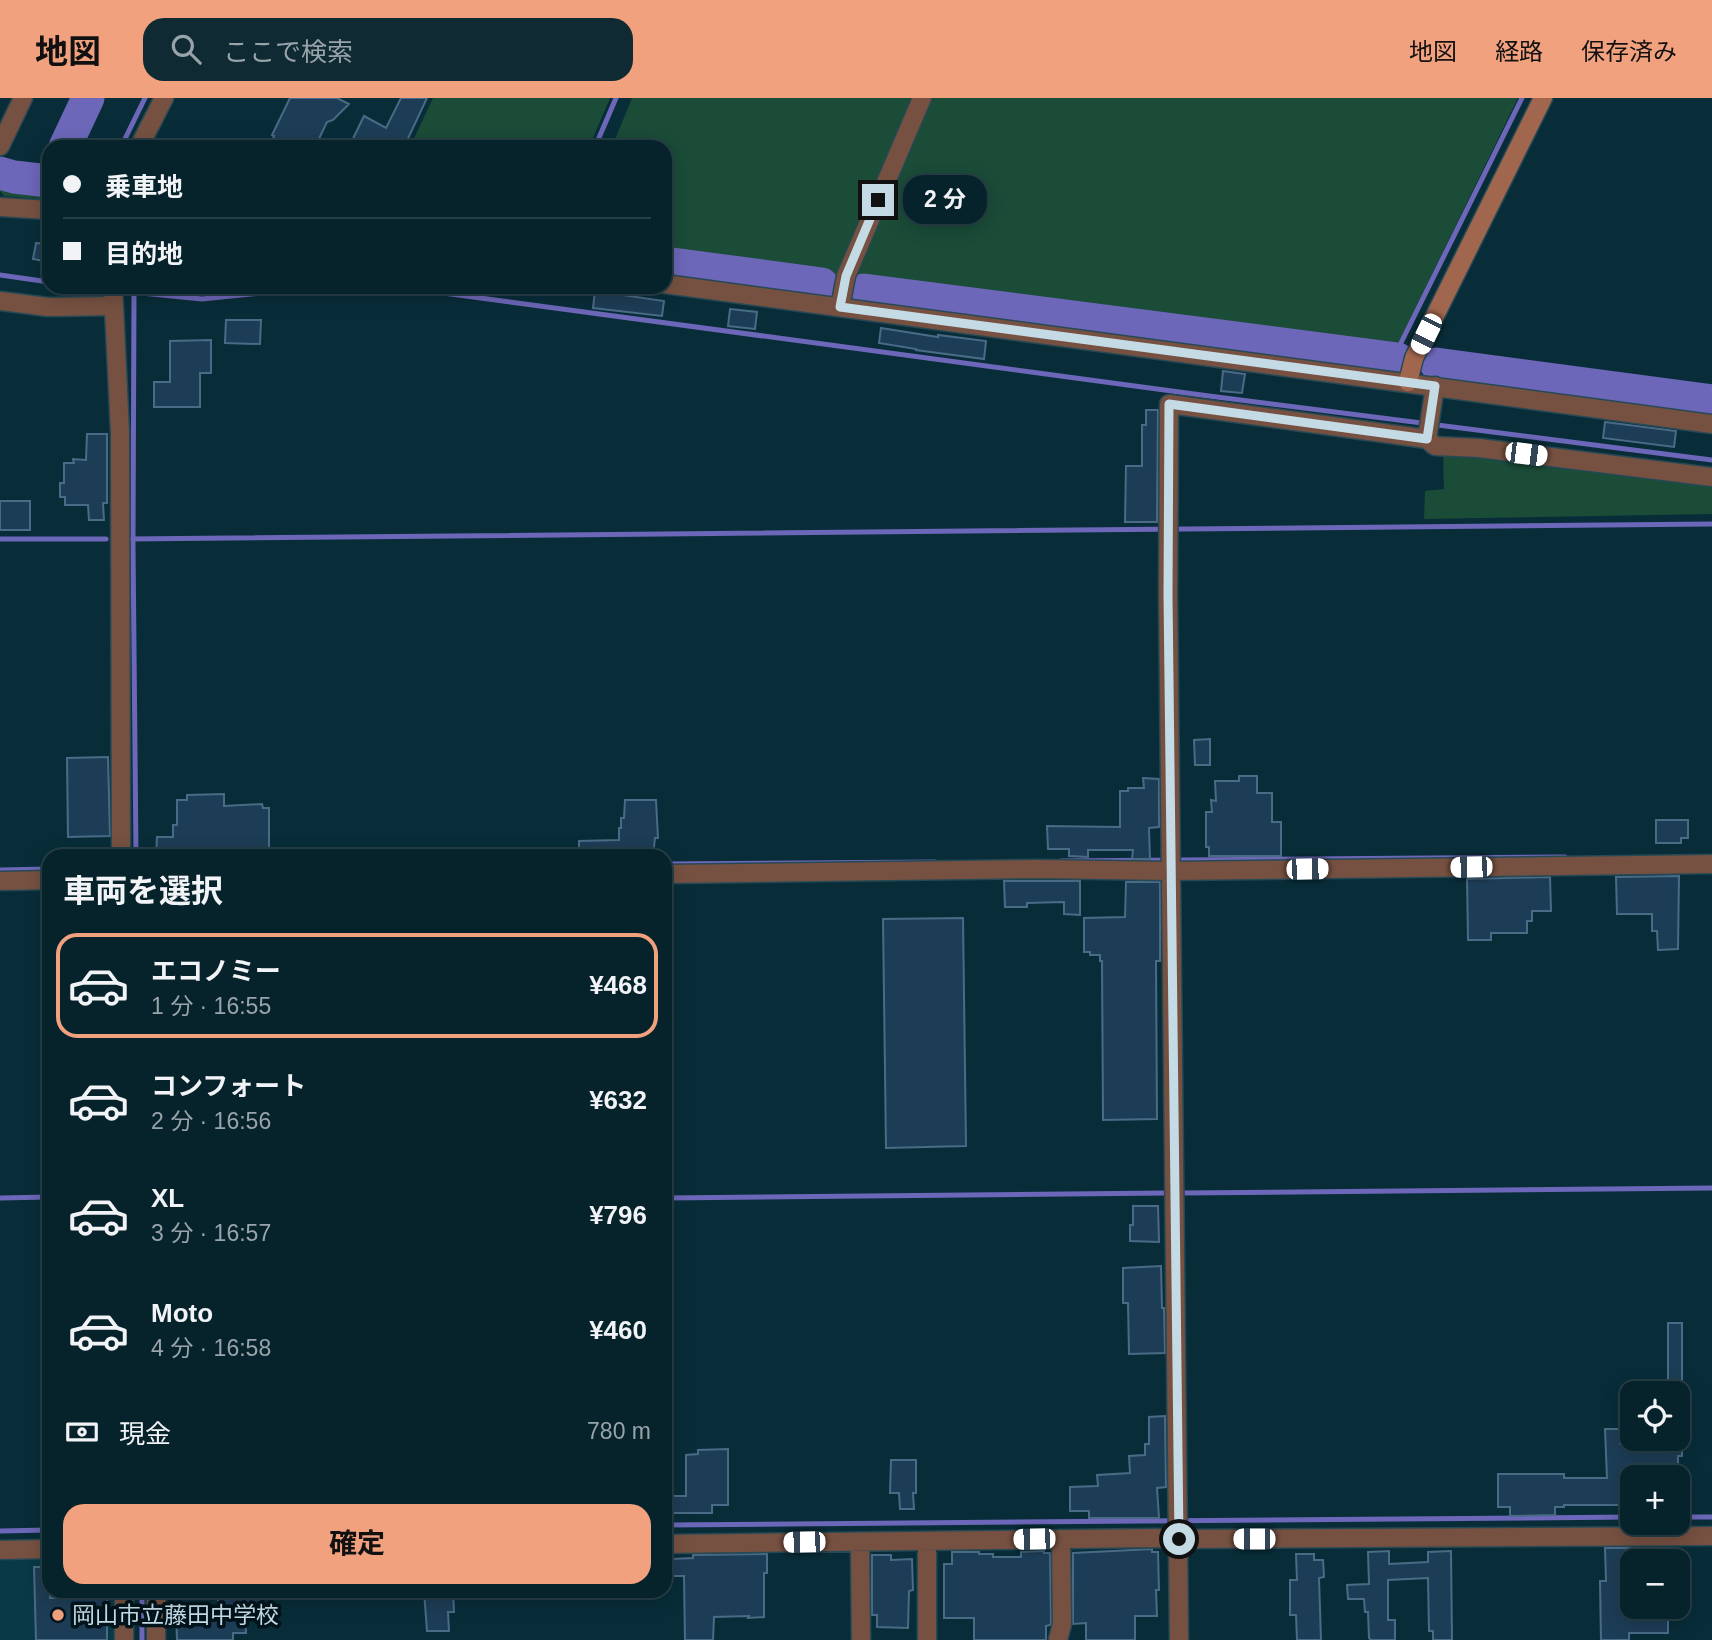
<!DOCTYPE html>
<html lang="ja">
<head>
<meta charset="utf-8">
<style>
  :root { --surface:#06222b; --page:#0f2a33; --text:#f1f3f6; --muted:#98a4a9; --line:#273f47; --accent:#f1a17d }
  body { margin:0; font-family:Helvetica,"Noto Sans JP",sans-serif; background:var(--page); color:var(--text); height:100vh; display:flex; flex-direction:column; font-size:26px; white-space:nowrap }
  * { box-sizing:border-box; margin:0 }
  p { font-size:23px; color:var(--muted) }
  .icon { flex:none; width:38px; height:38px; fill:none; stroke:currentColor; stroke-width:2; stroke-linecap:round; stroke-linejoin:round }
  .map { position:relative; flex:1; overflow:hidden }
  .sheet { position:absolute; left:42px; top:751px; width:630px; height:749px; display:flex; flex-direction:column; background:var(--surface); border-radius:21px; box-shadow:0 4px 18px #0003,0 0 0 2px var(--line) }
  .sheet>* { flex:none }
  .top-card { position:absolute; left:42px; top:42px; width:630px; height:154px; border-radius:21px; box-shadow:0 4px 18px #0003,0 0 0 2px var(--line); display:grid; align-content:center; height:154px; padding:0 21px; background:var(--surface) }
  .controls { position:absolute; left:1620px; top:1283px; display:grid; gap:14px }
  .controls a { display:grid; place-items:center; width:70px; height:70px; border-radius:14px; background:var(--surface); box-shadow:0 4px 18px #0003,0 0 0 2px var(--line); font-size:35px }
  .end { position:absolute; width:32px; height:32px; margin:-16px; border:9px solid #c4dbe5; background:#111; box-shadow:0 0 0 4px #111 }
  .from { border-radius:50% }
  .bubble { position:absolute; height:49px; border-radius:21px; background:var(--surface); box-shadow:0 4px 18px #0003,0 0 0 2px var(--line); font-size:23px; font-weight:700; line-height:49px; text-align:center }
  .car { position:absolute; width:21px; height:42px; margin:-21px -10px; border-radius:9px; box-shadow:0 0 5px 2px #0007; background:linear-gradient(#fff 24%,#345 0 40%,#fff 0 76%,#345 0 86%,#fff 0) }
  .top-card b { display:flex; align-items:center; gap:24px; height:66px; font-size:26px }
  .top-card b+b { border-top:2px solid var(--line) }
  .top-card i { width:18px; height:18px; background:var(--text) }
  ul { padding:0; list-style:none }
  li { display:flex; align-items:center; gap:21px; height:105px; margin:0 14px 10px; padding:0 7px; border:4px solid transparent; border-radius:21px }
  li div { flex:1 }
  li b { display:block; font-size:26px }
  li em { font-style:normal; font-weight:700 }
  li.active { border-color:var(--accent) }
  li>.icon { width:63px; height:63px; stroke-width:1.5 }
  h2 { padding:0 21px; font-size:32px; line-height:84px }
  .pay { display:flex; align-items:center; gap:18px; height:77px; padding:0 21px; font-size:26px }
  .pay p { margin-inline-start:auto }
  .action { display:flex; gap:14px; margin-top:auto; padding:14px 21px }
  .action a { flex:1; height:80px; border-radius:21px; background:var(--accent); color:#111; font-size:28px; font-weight:700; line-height:80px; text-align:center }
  header { display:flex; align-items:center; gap:42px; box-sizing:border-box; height:98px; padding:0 35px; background:var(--accent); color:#111 }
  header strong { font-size:33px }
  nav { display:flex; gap:38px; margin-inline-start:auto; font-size:24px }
  .search { width:490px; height:63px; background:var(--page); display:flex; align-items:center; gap:18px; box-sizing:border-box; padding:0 24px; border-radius:21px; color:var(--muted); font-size:26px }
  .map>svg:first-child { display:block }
  .built { fill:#093846 }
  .green { fill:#1a4c38 }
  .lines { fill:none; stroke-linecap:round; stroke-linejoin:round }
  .stream { stroke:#6c67b8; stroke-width:5 }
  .river { stroke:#6c67b8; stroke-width:33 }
  .building { fill:#1d3d56; stroke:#4a6b86; stroke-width:2 }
  .street-casing { stroke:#264955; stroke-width:21 }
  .secondary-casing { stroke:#264955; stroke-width:21 }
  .street { stroke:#765141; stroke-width:18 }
  .secondary { stroke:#a1674e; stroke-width:18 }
  .route { stroke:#c4dbe5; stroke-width:9 }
  .poi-dot { fill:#f1a17d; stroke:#02141b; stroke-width:2.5 }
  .labels { text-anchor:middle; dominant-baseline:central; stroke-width:7; stroke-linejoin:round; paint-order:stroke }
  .poi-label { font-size:23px; fill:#c4dbe5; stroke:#02141b; text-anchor:start }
</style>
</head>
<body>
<header>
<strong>地図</strong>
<div class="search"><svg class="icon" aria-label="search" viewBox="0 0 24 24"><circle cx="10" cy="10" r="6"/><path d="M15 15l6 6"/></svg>ここで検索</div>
<nav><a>地図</a><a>経路</a><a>保存済み</a></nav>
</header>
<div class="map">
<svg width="1712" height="1542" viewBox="0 0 1712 1542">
  <rect width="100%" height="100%" fill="#082d39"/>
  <path class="built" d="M0 1458H49V1493H115L116 1542H0Z"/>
  <path class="green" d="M433 0H610L589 49H410Z
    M632 0H911L836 179 665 156V49H612Z
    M928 0H1518L1394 254 853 180Z
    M0 82 7 87 49 93V102L4 98 0 93Z
    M1443 353 1712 383V416L1424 421 1425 393 1444 391Z"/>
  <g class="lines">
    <path class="stream" d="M121 49 145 0
      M595 49 616 0
      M0 177 49 184
      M81 189 202 201 320 189
      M399 189 1209 298 1712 362
      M134 195 133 446 136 758
      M1393 261 1522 0
      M0 441H106
      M129 441 1712 426
      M1061 763 1565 759
      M665 766 935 764
      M0 772 49 771
      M1181 1095 1712 1090
      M0 1100 49 1099
      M665 1100 1167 1095
      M1678 1419H1712
      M665 1427 1633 1419
      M0 1433 49 1432
      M142 1493V1542"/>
    <path class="river" d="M65 49 88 0
      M0 75 14 79 49 83
      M665 165 822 186
      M864 192 1398 261
      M1436 266 1712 303"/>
  </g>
  <path class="building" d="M290 0H337L349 6 333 22 327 24 315 49H269L274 38 272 37Z
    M401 0H427L404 49H349L364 18 386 30Z
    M36 145 49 146V164L33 161Z
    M595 193 664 203 662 218 593 210Z
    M730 211 757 214 755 231 728 228Z
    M226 222H261L260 246 225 245Z
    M881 230 938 239V237L986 243 984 261 916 252V251L879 245Z
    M211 242V275H200V309H154V284H170V243Z
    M1223 273 1245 276 1242 295 1221 293Z
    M1146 312H1158L1157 424H1125L1126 368H1142V327H1146Z
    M1605 324 1676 333 1674 349 1603 340Z
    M87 336H107V405H103L104 422H89L88 407H65V399H60V385H64V365H74L73 361 86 362Z
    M0 403H30V432H0Z
    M1210 641V667H1195L1194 642Z
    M108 659 110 738 68 739 67 660Z
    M1239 678H1257V695H1272V724H1281V758H1209V749H1206V714H1212L1211 702 1216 703 1215 683H1239Z
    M1143 680 1159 681V729L1149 730 1150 761H1132L1133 752H1088V759L1069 758V751H1048L1047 728 1120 729V693H1128V690H1144Z
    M224 696V708L262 706 263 710H269V758H156L157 739H173V727H177V702H187V697Z
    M625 702H656L658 740H655L653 758H579V743L619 742V730H621V720H624Z
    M1656 722H1688V740H1681V745H1656Z
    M1679 778 1678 851 1658 852 1657 833H1652V816H1617L1616 779Z
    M1550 779 1551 813H1532V823H1527V835H1491V842H1468L1467 781Z
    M1004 783H1080V817L1064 816V804L1027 805V809H1005Z
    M1126 784H1160V863H1156L1157 1021 1103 1022 1102 863H1100V857H1090V854H1084V820L1125 819Z
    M963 820 966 1048 886 1050 883 821Z
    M1133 1108H1158L1159 1144 1130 1143V1127H1133Z
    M1161 1168 1162 1210H1164L1165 1255 1129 1256 1128 1205H1123V1170Z
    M1668 1225H1682V1295H1668Z
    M1165 1318 1166 1389 1157 1390 1159 1420H1089V1413H1070V1389L1098 1388 1097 1377 1130 1375 1129 1358 1145 1357V1346H1149V1319Z
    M1605 1331H1619L1620 1346 1649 1345V1340H1682V1358H1678V1379H1633V1407H1564V1409H1555V1417L1510 1418V1409H1498V1376H1564V1380H1607Z
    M728 1351V1407H712V1415H673V1398H686V1357L698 1356V1352Z
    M891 1362H916V1395H913L914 1411H900L899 1395H890Z
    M1605 1450H1632V1463H1629L1630 1508H1668V1535H1629V1542H1601L1600 1483H1606Z
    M1152 1451V1454H1158L1159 1492H1156L1157 1518H1135V1542H1086V1525L1073 1526V1455Z
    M1044 1453V1455H1050L1051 1525 1050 1527 1046 1528V1542H974V1520H944V1466H952V1454H979V1456H993V1459H1021V1454Z
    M1389 1453V1466L1428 1464V1454L1451 1453 1452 1542H1433V1533H1429L1428 1480 1388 1482V1522H1395V1542H1371L1369 1540 1368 1514H1365L1364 1501H1348L1347 1487 1369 1486 1368 1454Z
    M767 1456V1475H764V1519L748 1520 749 1518 714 1519 713 1542H685L684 1478H670V1461L693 1460V1457Z
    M1296 1456H1314V1462H1323L1324 1479 1319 1480 1321 1542H1297L1296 1517H1290V1482H1297Z
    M872 1457H891V1462L912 1461 913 1492 909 1493 908 1530 877 1529V1517H872Z
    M34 1469H49L50 1500 107 1499V1542H36Z
    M424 1493H453L454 1514H448L449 1533H427Z
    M259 1494 260 1516 245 1517 246 1535H233V1542H177L176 1511 218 1509V1495Z"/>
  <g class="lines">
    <g class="street-casing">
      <path id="street" d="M0 48 23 0
        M139 49 164 0
        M0 109 49 112
        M665 186 1712 326
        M113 189 120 334 121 758
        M0 203 48 209 114 208
        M840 209 846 178 922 0
        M1427 341 1435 288
        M665 776 1038 771 1171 773 1712 766
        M0 783 49 782
        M927 1443V1542
        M860 1444 861 1542
        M665 1446 1154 1440 1179 1441 1712 1438
        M0 1452 49 1451
        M124 1493V1542
        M156 1493V1542
        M1058 1542 1062 1526 1061 1441
        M1179 1542 1168 496 1169 306 1427 341 1435 348 1479 350 1712 379"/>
    </g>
    <g class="secondary-casing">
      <path id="secondary" d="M1408 284 1414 260 1543 0"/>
    </g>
    <use href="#street" class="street"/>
    <use href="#secondary" class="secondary"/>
  </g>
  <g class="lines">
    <path class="route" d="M878 102 846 178 840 209 1435 288 1427 341 1169 306 1168 496 1179 1441"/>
  </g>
  <circle class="poi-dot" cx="58" cy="1517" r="7"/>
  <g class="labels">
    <g class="poi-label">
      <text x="72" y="1517">岡山市立藤田中学校</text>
    </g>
  </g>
</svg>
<div class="controls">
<a><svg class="icon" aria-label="locate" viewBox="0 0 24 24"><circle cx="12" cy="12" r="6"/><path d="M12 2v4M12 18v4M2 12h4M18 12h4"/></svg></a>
<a>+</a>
<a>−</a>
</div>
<i class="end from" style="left:1179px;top:1441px"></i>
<i class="end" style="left:878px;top:102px"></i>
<div class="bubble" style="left:903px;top:77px;width:84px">2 分</div>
<i class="car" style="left:1426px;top:236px;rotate:206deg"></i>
<i class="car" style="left:1526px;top:356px;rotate:97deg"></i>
<i class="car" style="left:1471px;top:769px;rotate:269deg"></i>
<i class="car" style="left:1307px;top:771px;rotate:89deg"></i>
<i class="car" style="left:1034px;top:1441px;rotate:269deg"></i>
<i class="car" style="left:1254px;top:1441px;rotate:270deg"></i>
<i class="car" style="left:804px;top:1444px;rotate:269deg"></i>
<div class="top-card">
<b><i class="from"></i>乗車地</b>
<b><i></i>目的地</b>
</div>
<section class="sheet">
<h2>車両を選択</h2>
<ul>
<li class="active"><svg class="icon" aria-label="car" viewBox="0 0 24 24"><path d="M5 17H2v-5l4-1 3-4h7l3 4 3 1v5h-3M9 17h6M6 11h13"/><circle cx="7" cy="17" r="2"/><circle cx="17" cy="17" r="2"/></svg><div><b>エコノミー</b><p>1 分 · 16:55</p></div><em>¥468</em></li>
<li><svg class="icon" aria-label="car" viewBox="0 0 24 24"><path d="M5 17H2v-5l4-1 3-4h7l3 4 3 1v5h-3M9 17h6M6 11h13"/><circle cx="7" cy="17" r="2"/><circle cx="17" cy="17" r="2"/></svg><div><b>コンフォート</b><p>2 分 · 16:56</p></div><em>¥632</em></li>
<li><svg class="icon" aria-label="car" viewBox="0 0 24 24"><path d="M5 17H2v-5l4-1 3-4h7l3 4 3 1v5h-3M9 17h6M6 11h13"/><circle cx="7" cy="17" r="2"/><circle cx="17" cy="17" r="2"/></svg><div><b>XL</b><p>3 分 · 16:57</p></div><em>¥796</em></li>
<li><svg class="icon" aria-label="car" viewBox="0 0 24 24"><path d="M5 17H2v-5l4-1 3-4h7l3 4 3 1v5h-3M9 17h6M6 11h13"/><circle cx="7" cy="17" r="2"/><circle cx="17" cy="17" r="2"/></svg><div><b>Moto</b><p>4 分 · 16:58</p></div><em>¥460</em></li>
</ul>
<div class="pay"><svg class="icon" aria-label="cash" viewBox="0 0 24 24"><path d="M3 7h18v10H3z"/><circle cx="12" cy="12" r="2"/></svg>現金<p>780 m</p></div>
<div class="action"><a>確定</a></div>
</section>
</div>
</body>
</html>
